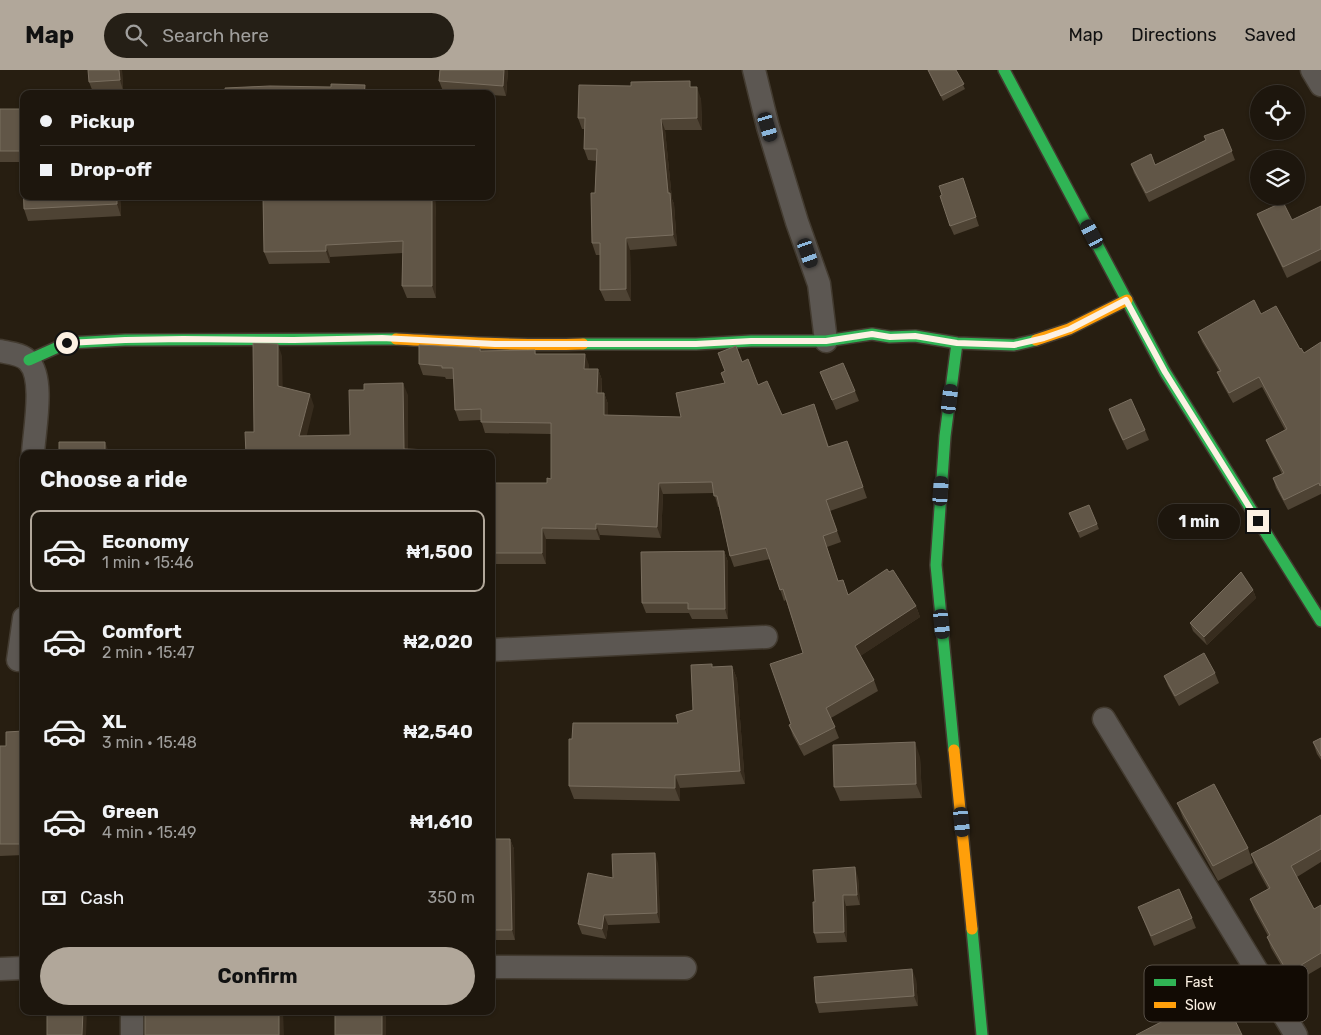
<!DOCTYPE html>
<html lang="en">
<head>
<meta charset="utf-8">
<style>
  :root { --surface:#1d160d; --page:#251f16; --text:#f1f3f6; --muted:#a09f9d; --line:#3b352e; --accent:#b1a79a }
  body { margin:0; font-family:Rubik,sans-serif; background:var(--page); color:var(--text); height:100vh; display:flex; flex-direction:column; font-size:19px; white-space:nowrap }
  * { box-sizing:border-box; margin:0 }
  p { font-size:16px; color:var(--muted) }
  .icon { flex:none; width:28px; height:28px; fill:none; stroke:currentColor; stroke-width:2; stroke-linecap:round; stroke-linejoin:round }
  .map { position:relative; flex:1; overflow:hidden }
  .drawer { position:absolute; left:20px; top:380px; width:475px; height:565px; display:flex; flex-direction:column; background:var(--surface); border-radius:10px; box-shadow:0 1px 4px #0004,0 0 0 1px var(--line) }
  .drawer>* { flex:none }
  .guide { position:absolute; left:20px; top:20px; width:475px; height:110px; border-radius:10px; box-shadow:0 1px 4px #0004,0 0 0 1px var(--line); display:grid; align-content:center; height:110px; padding:0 20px; background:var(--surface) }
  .buttons { position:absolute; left:1250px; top:15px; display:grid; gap:10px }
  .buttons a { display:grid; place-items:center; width:55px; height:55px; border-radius:50%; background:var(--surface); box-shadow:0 1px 4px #0004,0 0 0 1px var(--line); font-size:25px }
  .end { position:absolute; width:22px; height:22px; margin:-11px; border:6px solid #fcf1e3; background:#111; box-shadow:0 0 0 2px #111 }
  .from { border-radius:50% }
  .bubble { position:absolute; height:35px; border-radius:18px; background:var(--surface); box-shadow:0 1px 4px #0004,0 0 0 1px var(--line); font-size:16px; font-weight:700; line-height:35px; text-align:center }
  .car { position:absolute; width:15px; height:30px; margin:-15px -8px; border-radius:6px; box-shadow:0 0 4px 1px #0007; background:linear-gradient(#222 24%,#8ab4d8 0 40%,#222 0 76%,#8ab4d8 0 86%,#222 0) }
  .guide b { display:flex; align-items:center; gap:18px; height:48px; font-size:19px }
  .guide b+b { border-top:1px solid var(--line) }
  .guide i { width:12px; height:12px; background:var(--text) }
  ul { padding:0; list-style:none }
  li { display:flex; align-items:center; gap:15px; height:82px; margin:0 10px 8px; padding:0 10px; border:2px solid transparent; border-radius:10px }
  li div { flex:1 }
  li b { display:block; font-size:19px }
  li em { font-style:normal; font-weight:700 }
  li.active { border-color:var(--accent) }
  li>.icon { width:45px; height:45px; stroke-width:1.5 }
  h2 { padding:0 20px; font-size:22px; line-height:60px }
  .pay { display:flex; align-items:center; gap:12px; height:55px; padding:0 20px; font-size:19px }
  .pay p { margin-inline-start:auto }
  .action { display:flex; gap:10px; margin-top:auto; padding:10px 20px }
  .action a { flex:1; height:58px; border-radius:30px; background:var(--accent); color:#111; font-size:20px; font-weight:700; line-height:58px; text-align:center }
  header { display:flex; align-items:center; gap:30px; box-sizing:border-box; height:70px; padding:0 25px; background:var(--accent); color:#111 }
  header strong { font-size:24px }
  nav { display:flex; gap:28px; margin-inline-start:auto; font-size:18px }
  .search { width:350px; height:45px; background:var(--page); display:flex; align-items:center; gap:12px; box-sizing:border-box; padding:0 18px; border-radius:28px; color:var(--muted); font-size:19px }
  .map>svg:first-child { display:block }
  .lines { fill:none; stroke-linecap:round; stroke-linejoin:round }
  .street-casing { stroke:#433b30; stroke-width:25 }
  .fast-casing { stroke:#433b30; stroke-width:14 }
  .slow-casing { stroke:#433b30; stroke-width:14 }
  .street { stroke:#5c5752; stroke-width:22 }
  .fast { stroke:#30b455; stroke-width:11 }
  .slow { stroke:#ff9f0a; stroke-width:11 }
  .wall { fill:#4e4334 }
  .shaded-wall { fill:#372c1e }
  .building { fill:#615647; stroke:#796e5f }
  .route { stroke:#fcf1e3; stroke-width:6 }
  .key { fill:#120b04; stroke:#585047; stroke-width:1 }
  .key-label { font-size:14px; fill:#fcf1e3 }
</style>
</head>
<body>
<header>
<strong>Map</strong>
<div class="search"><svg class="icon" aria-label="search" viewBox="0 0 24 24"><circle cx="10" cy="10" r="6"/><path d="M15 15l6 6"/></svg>Search here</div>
<nav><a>Map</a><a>Directions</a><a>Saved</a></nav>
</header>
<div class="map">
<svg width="1321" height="965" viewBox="0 0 1321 965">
  <rect width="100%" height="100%" fill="#271e11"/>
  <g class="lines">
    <g class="street-casing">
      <path id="street" d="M754 0 768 57 797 152 819 214 826 271
        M1312 0 1321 15
        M0 281C9 283 23 284 29 292 45 309 34 361 33 384
        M491 580 766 567
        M18 590 24 548
        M1104 649 1296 965
        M491 897 685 898
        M0 899 24 898
        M132 941V965"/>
    </g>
    <g class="fast-casing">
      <path id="fast" d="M1004 0 1165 302 1321 551
        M583 274H696L751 271H826L872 264 890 267 915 266 957 273 1014 275 1036 270
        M29 290 67 273 125 270 396 269
        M954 680 936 495 945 366 957 273
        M972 859 982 965"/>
    </g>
    <g class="slow-casing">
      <path id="slow" d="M396 269C458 272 520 276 583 274
        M1036 270 1069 259 1127 230
        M954 680 972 859"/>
    </g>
    <use href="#street" class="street"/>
    <use href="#fast" class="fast"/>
    <use href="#slow" class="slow"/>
  </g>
  <path class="wall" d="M88 0H122L123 20 93 22 89 12Z
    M440 0H508L506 26 491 25V24H479L443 21 439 11Z
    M928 0H956L965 19 943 31Z
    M631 16 692 17 701 29 702 60H665L672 129 674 134 677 176 630 180 631 231H605L600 220V185H596L592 173 595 123 596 91 588 90 584 79V59H582L578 48Z
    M0 39 120 126 121 146 28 151 24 139 22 92H0Z
    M1223 59 1235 90 1149 132 1134 103 1131 94 1155 95 1206 70Z
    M963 108 979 156 954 165 950 156 942 125Z
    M263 126H435L436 148V228H407L402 216 403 183 330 187V193L269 194 264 182Z
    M1321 136V191L1287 208 1261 154 1257 144 1292 150Z
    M1261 244 1304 283 1321 272V424L1288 440 1276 418 1273 408 1282 404 1270 380 1266 370 1285 360 1262 317 1233 333 1221 312 1217 302 1219 301 1202 272 1198 262Z
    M480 278 481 281 535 280 536 284 589 295 588 299H598L602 310V323H604L608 334V345L681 347 725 313 721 303 742 292 758 315 782 345 818 346 829 377 847 371 867 428 830 441 841 472 827 477 838 511 848 524 916 536 920 547 860 586 874 610 878 621 831 648 839 668 804 686 793 666 789 655 791 654 803 583 786 530 784 531 770 489 734 497 730 486 719 437H718L714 423 663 424 661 468 600 465V470L546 469V494H491V413H547L551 409V364L485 363 481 350 459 351 455 340 454 309H446L445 307 423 305 419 294Z
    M820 302 855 321 859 331 836 340Z
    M1109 339 1145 360 1149 370 1127 380 1112 349Z
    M1071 448 1097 454 1099 459 1080 468Z
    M724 481 728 492V549H692L689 543H646L642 533Z
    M1253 520 1256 528 1207 575 1193 561 1190 553Z
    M732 596 737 609 745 714 680 718V731L574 729 569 716 572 669 678 653 693 640 713 597Z
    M1215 603 1219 613 1179 636 1168 616 1164 606Z
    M24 661V785L0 786V676H6Z
    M1321 668V690L1317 684 1313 672Z
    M920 687 922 728 840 731 834 717Z
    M1177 733 1248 778 1253 793 1218 811 1183 748Z
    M1321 745V792L1297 807 1314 839 1321 835V897L1292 914 1271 878 1267 867 1268 866 1254 840 1250 829 1268 819 1255 795 1251 784 1272 773Z
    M491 769H510L514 779 515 870H496L492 860Z
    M658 793 660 853 608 855 606 869 582 864 578 854 613 808Z
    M858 807 860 835 846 836 847 872 817 873 814 863 815 832Z
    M1138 837 1192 848 1196 858 1154 876Z
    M916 909 918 936 819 943 816 933Z"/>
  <path class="shaded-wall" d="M119 0H122L123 20 120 10Z
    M504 0H508L506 26 503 16Z
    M365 15 368 24H364Z
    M697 17 701 29 702 60 697 48Z
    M661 49 665 60 672 129 674 134 677 176 673 165Z
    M117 126H120L121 146 117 134Z
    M432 126H435L436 148V228L432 216Z
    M626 168 630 180 631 231 626 219Z
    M326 175 330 187V193L326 181Z
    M278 274 282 286 283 328 278 316Z
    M585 284 589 295 588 310 584 299Z
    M598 299 602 310 601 334 597 323Z
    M403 313 408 325V384L404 379Z
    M604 323 608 334V356L604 345Z
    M310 324 314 336 304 377 299 366Z
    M105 372 109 382V384H105Z
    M659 413 663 424 661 468 657 457Z
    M596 454 600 465V470L596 459Z
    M542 458 546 469V494L542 483Z
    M724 481 728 492V549L725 539Z
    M1253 520 1256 528 1207 575 1204 567Z
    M916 536 920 547 859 587 855 576Z
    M732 596 737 609 745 714 740 701Z
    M915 672 920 687 922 728 916 714Z
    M675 705 680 718V731L675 718Z
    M20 759 24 770V782L21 774Z
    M510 769 514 779 515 870 512 860Z
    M655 783 658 793 660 853 657 843Z
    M855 797 858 807 860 835 857 825Z
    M843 825 846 836 847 872 844 862Z
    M604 845 608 855 606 869 602 859Z
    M912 899 916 909 918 936 914 926Z
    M83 941H87L86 965H82Z
    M279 941H283L284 965H279Z
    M382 941H386V965H382Z"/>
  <path class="building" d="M88 0H119L120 10 89 12Z
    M440 0H504L503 16 439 11Z
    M928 0H956L964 14 941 26Z
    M690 11V17H697V48L661 49 668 123H670L673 165 626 168V219L600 220V173H592L591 123H595L597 79H584L585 48H578L579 15 631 16V12Z
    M331 14 365 15 364 24H226L225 18 270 16 331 17Z
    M0 39H24V126H117V134L24 139 22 81H0Z
    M1223 59 1232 81 1146 123 1131 94 1151 84 1155 95 1206 70 1204 66Z
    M963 108 976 147 950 156 940 126 942 125 939 116Z
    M263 126H432V216H402L403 171 326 175V181L264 182Z
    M1283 132 1292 150 1321 136V179L1283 197 1257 144Z
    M1254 230 1261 244 1276 236 1300 279 1301 278 1304 283 1321 272V415L1320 416 1319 413 1284 430 1273 408 1284 403 1266 370 1287 359 1259 307 1229 323 1217 302 1221 301 1198 262Z
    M253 273 278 274V316L310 324 299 366 350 365 349 320H364V314L403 313 404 379 432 380V384H246L245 362H254Z
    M419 275 480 278V281L535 280V284H585L584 299H598L597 323H604V345L681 347 676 323 725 313 721 303 725 301 718 283 736 276 742 292 748 289 758 315 767 311 782 345 814 334 828 377 847 371 863 417 826 430 837 461 823 466 838 511 843 510 848 525 887 499 889 502 893 500 916 536 855 576 874 610 826 638 835 657 800 675 789 655 791 654 770 594 803 583 783 519 780 520 766 478 730 486 717 426H714L712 412 659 413 657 457 596 454V459L542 458V483H491V413H547V408L551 409V353L481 352V339L455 340 453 298H442V296L419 294Z
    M843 293 855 321 832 330 820 302Z
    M1131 329 1145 360 1123 370 1109 339Z
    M59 372H105V384H59Z
    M1089 435 1097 454 1078 462 1069 443Z
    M724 481 725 539H688V533H642L641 482Z
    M1241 502 1253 520 1204 567 1190 553Z
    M1204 583 1215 603 1175 626 1164 606Z
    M712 594V597L732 596 740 701 675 705V718L569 716V669H572L573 653H678L676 645 693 640 691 595Z
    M24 661V759H20L21 774H0V676H6V662Z
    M1321 668V686L1313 672Z
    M915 672 916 714 834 717 833 675Z
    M1214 714 1248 778 1213 796 1177 733Z
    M1321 745V779L1291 796 1314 839 1321 835V883L1288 903 1267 867 1270 865 1250 829 1270 818 1251 784 1272 773Z
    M491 769H510L512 860H492Z
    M655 783 657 843 604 845 602 859 578 854 588 803 613 808 612 784Z
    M855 797 857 825H843L844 862 814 863 813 832H815L813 800Z
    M1179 819 1192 848 1151 866 1138 837Z
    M912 899 914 926 816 933 814 907Z
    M1214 906 1242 965H1136L1190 937 1182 921Z
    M47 941H83L82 965H47Z
    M145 941H279V965H145Z
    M335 941H382V965H335Z"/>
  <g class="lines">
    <path class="route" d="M67 273 125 270 183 269 294 270 382 268 495 274H696L751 271H826L872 264 890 267 915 266 957 273 1014 275 1044 268 1070 259 1126 230 1165 302 1258 451"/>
  </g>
  <rect x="1144" y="895" width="164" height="57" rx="8" class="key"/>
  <rect x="1154" y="909" width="22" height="7" fill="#30b455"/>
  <rect x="1154" y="932" width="22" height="6" fill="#ff9f0a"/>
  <g class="key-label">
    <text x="1185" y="917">Fast</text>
    <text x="1185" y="940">Slow</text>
  </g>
</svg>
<div class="buttons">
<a><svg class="icon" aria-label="locate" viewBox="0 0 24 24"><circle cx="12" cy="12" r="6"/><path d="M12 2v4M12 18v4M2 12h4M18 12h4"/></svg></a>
<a><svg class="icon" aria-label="layers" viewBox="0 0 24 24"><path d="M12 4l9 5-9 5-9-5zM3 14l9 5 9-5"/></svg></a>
</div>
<i class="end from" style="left:67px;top:273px"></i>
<i class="end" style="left:1258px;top:451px"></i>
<div class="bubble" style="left:1158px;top:434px;width:82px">1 min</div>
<i class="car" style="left:768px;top:57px;rotate:163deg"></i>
<i class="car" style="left:1092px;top:164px;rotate:332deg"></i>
<i class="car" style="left:808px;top:183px;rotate:161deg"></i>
<i class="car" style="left:950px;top:329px;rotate:7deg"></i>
<i class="car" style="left:941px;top:421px;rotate:4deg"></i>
<i class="car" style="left:942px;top:554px;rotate:174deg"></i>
<i class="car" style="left:962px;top:752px;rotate:174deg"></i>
<div class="guide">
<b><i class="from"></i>Pickup</b>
<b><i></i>Drop-off</b>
</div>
<section class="drawer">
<h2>Choose a ride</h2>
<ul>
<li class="active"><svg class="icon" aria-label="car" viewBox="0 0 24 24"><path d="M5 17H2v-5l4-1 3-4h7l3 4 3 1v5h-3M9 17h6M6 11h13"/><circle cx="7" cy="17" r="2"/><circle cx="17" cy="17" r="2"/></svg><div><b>Economy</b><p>1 min · 15:46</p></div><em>₦1,500</em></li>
<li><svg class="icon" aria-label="car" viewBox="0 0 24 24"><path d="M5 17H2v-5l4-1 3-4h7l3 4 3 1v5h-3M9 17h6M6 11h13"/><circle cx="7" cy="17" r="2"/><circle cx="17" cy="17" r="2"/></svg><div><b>Comfort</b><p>2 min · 15:47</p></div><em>₦2,020</em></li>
<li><svg class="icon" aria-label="car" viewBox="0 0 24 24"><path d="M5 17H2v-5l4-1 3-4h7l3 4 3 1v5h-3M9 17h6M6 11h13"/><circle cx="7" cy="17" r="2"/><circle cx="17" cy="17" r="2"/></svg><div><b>XL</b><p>3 min · 15:48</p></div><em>₦2,540</em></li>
<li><svg class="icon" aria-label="car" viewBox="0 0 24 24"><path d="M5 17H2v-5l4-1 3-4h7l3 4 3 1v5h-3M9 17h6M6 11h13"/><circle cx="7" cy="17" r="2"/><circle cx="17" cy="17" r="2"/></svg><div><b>Green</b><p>4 min · 15:49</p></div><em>₦1,610</em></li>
</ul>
<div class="pay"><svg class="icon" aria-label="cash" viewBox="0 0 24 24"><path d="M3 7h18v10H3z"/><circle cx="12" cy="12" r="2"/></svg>Cash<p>350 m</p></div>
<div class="action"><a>Confirm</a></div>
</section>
</div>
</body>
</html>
